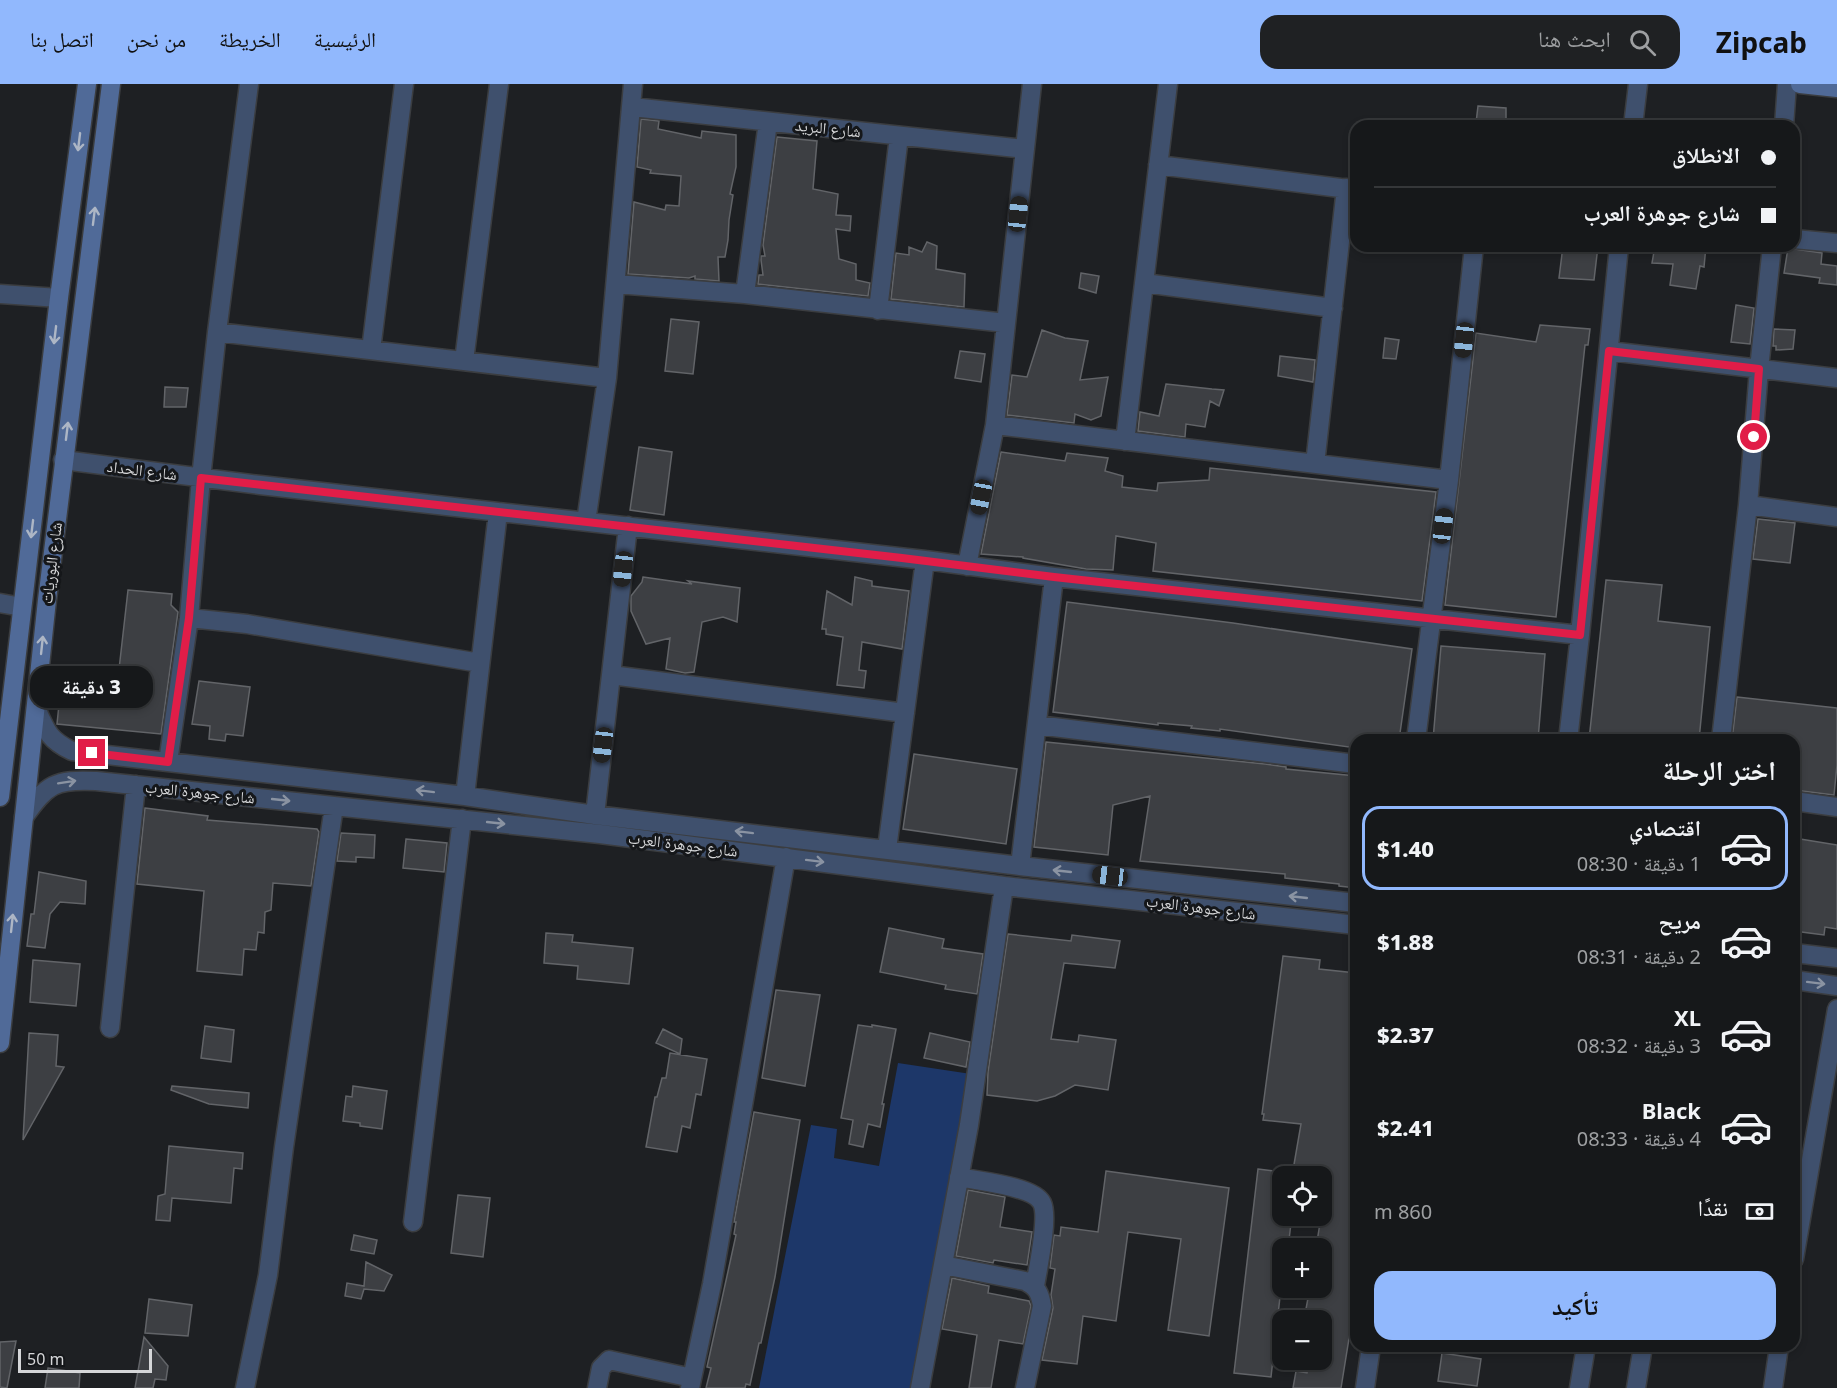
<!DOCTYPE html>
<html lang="ar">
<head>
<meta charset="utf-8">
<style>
  :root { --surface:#16181a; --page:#1f2123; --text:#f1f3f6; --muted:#9ea0a2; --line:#353739; --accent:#91b8fd }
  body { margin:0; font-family:"Noto Sans","Noto Naskh Arabic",sans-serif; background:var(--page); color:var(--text); direction:rtl; height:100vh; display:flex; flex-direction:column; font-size:22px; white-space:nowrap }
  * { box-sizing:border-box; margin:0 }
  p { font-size:20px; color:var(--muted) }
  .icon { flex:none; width:33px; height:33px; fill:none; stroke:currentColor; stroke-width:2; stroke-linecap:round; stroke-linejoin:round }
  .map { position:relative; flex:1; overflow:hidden; direction:ltr }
  .sheet { position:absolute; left:1350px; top:650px; width:450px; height:618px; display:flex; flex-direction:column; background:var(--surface); border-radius:18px; box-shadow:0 3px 9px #0003,0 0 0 2px var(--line); direction:rtl }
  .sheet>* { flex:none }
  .guide { position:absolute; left:1350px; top:36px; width:450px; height:132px; border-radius:18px; box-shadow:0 3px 9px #0003,0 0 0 2px var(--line); direction:rtl; display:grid; align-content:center; height:132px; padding:0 24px; background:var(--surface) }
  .fabs { position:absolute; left:1272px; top:1082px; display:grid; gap:12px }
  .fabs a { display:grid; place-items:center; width:60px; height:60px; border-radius:12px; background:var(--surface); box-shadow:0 3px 9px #0003,0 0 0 2px var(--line); font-size:30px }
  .scale { position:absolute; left:18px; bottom:15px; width:134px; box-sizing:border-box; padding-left:6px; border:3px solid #d5d6d8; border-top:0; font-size:16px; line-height:21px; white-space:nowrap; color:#d5d6d8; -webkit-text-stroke:4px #15171a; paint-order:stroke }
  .end { position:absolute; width:27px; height:27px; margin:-14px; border:8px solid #e11d48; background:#fff; box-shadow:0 0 0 3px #fff }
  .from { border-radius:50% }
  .bubble { position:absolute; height:42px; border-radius:18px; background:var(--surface); box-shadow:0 3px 9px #0003,0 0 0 2px var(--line); font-size:20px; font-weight:800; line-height:42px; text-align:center; direction:rtl }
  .car { position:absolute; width:18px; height:36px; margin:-18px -9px; border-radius:8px; box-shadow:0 0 4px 2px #0007; background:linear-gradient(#222 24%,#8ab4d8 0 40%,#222 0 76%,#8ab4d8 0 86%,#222 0) }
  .guide b { display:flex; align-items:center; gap:21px; height:57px; font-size:22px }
  .guide b+b { border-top:2px solid var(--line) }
  .guide i { width:15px; height:15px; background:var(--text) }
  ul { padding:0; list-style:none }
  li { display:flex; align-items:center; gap:18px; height:84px; margin:0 12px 9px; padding:0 12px; border:3px solid transparent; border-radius:18px }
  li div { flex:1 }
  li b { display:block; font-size:22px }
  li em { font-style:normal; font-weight:800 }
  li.current { border-color:var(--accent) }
  li>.icon { width:54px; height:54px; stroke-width:1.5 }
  h2 { padding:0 24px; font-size:27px; line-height:72px }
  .pay { display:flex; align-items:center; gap:15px; height:66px; padding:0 24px; font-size:22px }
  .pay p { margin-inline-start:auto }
  .action { display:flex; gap:12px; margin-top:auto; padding:12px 24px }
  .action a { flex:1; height:69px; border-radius:18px; background:var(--accent); color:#111; font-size:24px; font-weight:800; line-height:69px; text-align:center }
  header { display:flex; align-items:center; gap:36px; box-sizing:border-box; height:84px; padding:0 30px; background:var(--accent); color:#111 }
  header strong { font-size:28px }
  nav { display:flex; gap:33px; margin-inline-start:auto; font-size:21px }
  .search { width:420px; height:54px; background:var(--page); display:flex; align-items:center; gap:15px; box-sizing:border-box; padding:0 21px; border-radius:18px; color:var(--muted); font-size:22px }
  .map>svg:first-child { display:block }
  .green { fill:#1d3769 }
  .building { fill:#3d3f43; stroke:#626468; stroke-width:1.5 }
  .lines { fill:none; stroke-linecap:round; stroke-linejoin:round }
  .street-casing { stroke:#3b3d40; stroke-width:21 }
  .secondary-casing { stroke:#3b3d40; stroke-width:21 }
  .street { stroke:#3f506d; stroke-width:18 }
  .secondary { stroke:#506a98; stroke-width:18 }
  .oneway { stroke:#adb6c5 }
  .oneway2 { stroke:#8a93a2 }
  .route { stroke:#e11d48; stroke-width:8 }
  .labels { text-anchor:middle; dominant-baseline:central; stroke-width:6; stroke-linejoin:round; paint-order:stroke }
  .street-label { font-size:16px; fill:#d5d6d8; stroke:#15171a }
</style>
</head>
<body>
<header>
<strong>Zipcab</strong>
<div class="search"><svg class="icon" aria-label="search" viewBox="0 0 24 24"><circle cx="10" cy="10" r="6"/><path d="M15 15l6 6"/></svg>ابحث هنا</div>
<nav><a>الرئيسية</a><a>الخريطة</a><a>من نحن</a><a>اتصل بنا</a></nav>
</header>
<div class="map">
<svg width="1837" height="1304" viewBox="0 0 1837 1304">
  <rect width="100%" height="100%" fill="#1e2023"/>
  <path class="green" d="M898 979 971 990 912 1304H759L811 1041 837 1045 834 1074 879 1082Z"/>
  <path class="building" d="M1478 22 1506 24V39H1476Z
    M641 35 659 37 658 45 701 54 702 47 736 51V83L730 110 733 111 729 136 728 156 725 173H718L719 197 695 195V192L689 194 628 190 634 118 665 126 666 121 679 122 681 92 650 89 651 86 637 83Z
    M777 53 817 57 813 105 838 110 836 131 851 132 850 147 836 145 839 175 856 180V196L870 199 868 212 758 200 759 191H763L761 176V172H765L763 161Z
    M927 158 937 162 936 185 965 190 964 223 891 215 896 169 909 171V163L922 168Z
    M1563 162H1598L1594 196 1559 194Z
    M1655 162H1706L1704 183 1700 182 1696 205 1670 201 1673 180 1652 179Z
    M1788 164 1822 169 1821 180 1837 182V201L1819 199 1820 194 1784 189Z
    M1081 189 1099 192 1096 209 1079 204Z
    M1736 221 1754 224 1750 260 1731 258Z
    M671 235 699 238 693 290 665 287Z
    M1540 241 1590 245 1588 261H1585L1556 533 1445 521 1476 249 1536 258Z
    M1774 245 1795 246 1793 265 1776 266V262H1773Z
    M1042 246 1065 254 1088 257 1080 296 1108 293 1101 332 1091 336 1075 330 1074 339 1007 331 1012 291 1027 293Z
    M1385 254 1399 256 1396 275 1383 274Z
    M960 267 985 270 981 298 955 294Z
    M1280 272 1315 276 1313 298 1278 292Z
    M1166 300 1212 305 1224 306 1219 322 1210 317 1205 343 1186 340 1185 353 1138 347 1140 328 1159 332Z
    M165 303 188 304 186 323H164Z
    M639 363 672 368 664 431 630 426Z
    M1001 368 1065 377 1067 369 1108 374 1105 387 1123 392 1122 403 1157 407 1158 399 1209 396 1210 384 1436 408 1422 517 1153 487 1156 459 1116 452 1113 486 1086 485 1023 474V473L981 470Z
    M1758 435 1795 439 1790 479 1753 475Z
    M643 493 692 500 688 497 740 504 737 538 723 533 702 538 694 588 685 589 666 585 670 554 646 560 631 527V512L642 498Z
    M855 493 872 497V502L909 507 902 565 862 558 859 586 866 587 864 604 837 601 843 553 826 550V545H822L827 507 852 521Z
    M1606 496 1662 501 1658 537 1710 543 1699 656H1589Z
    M128 506 172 510 171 521 178 528 161 650 57 640 61 601 87 604V599L117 603Z
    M1067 518 1233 539 1412 565 1399 656H1356V664L1220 645V647L1191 644 1192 642 1158 639V641L1053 628Z
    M1441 562 1545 570 1538 656H1433Z
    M199 597 250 603 243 652 226 650 225 657 209 655 210 642 192 640Z
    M1737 613 1837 624V681L1834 711 1794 706V656H1732Z
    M1046 658 1265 680 1286 683V685L1356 692V804L1339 802V800L1285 794V790L1140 777 1150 712 1113 721 1108 771 1034 763Z
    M914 670 1017 685 1006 760 903 745Z
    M145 724 208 732 207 736 317 745 319 748 311 802 273 799 271 826 265 828 264 849 258 848 256 866 244 865 242 891 197 887 204 807 137 800Z
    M341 749 375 751 374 774 356 773V778L337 777Z
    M1794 754 1837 761V845L1825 843 1824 851 1794 847Z
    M406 755 447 759 444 788 403 784Z
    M39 788 86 797 85 820 60 818 50 830 45 864 27 862 31 830H34Z
    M889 844 944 855 942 864 983 870 977 910 945 905 946 901 880 888Z
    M546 849 573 851 572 858 633 864 629 900 577 895 578 882 544 879Z
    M1008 850 1071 857 1072 851 1120 857 1115 884 1064 879 1051 955 1078 958 1079 951 1116 956 1108 1006 1075 1001 1055 1012 1037 1017 987 1011 988 988Z
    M1283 872 1320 876 1319 885 1356 889V1211L1341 1304H1293L1296 1287 1307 1289 1310 1275H1322V1236H1304L1310 1203H1322V1164H1316L1325 1108 1322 1107V1092H1292L1301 1040 1263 1036 1264 1030H1262Z
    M33 876 80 880 76 922 30 918Z
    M776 906 820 911 805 1002 762 994Z
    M858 941 872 943V941L896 945 882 1020H884L880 1043 868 1040 863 1063 849 1060 853 1036 841 1034Z
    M205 942 234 946 231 978 201 974Z
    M663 945 682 955 680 970 656 959Z
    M29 949 58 951 56 982 64 983 23 1056Z
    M930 949 970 958 966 983 924 974Z
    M670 969 707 975 701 1011 696 1010 690 1044 682 1042 677 1068 646 1063 655 1013H657L662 994H666Z
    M172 1002 249 1009 248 1024 209 1020 171 1006Z
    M353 1002 387 1007 382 1045 360 1042V1039L343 1037 346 1012 352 1013Z
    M754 1028 800 1036 775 1193 761 1259H759L750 1301 746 1300 745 1304H706L711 1284 707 1283 736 1151 734 1150 736 1138H734Z
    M169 1062 243 1069 242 1085 234 1084 231 1119 172 1114 170 1137 156 1136 158 1112 165 1110Z
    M1258 1085 1282 1088V1131H1292L1288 1164H1282V1213H1280L1271 1293 1234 1289Z
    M1106 1087 1229 1104 1209 1252 1168 1246 1181 1155 1128 1148 1116 1237 1083 1232 1077 1280 1042 1276 1053 1224 1051 1211 1055 1185 1050 1184 1054 1151 1060 1152 1061 1143 1098 1148Z
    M968 1106 1005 1113 1000 1143 1032 1148 1027 1181 994 1176 993 1179 956 1172Z
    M458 1111 490 1114 483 1173 451 1169Z
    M354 1151 377 1156 374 1170 351 1166Z
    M366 1178 392 1191 384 1207 364 1205 361 1215 345 1212 347 1199 364 1202Z
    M952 1194 989 1202 988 1209 1029 1217 1031 1222 1023 1260 999 1256 991 1304H969L977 1251 942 1245Z
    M149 1215 192 1221 188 1252 145 1249Z
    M144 1253 168 1282 166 1296 155 1295 153 1304H135Z
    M16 1257 7 1304 0 1303V1258Z
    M1442 1269 1481 1275 1477 1302 1438 1297Z
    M48 1284 80 1289 79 1304H45Z"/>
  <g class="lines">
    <g class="street-casing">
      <path id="street" d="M632 23 1025 65
        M1633 42 1638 0
        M1784 42 1787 0
        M1158 81 1356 106
        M1794 155 1837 159
        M1144 199 1333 224
        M616 200 745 210 1006 239
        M0 210 59 214
        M745 210 768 38
        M878 226 899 52
        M217 248 607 294
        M371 266 404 0
        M1609 267 1837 294
        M464 277 499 0
        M995 341 1449 396
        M1125 357 1168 0
        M63 376 260 401 925 476 1054 493 1580 551
        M1315 380 1346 104
        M1748 421 1837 433
        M586 438 607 294 633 0
        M967 482 995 341 1032 0
        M0 519 22 523
        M189 534 247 540 480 579
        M611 591 905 629
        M36 624C46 647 49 656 72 667L465 712 595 731 1020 782 1356 819
        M1037 641 1356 680
        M1416 656 1449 396 1474 162
        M1568 656 1580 551 1619 162
        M1721 656 1748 421 1759 285 1772 162
        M168 678 189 534 201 394 217 248 249 0
        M465 712 498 428
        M1794 717 1837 723
        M595 731 628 442
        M24 733C47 700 55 695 96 697L600 750 1004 802 1356 841
        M887 765 925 476
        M1020 782 1054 493
        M1794 869 1837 874
        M1794 896 1837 902
        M110 944 136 701
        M959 1093C977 1097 1034 1102 1042 1119 1049 1133 1038 1184 1035 1202
        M413 1138 462 735
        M1794 1175 1837 925
        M943 1181 1025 1197C1037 1203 1040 1209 1042 1222L1025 1304
        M245 1304 268 1191 284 1063 334 722
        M597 1304 601 1284 609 1276 692 1294
        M690 1304 712 1200 786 773
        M920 1304 969 1041 1004 802
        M1365 1304 1371 1262
        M1579 1304 1586 1262
        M1636 1304 1643 1262
        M1773 1304 1779 1262"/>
    </g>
    <g class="secondary-casing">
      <path id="secondary" d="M1800 0 1837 4
        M0 713 59 214 87 0
        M0 959 47 516 111 0"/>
    </g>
    <use href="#street" class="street"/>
    <use href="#secondary" class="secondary"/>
  </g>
  <defs><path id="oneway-shaft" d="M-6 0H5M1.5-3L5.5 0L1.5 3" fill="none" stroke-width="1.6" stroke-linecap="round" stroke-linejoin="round" transform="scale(1.5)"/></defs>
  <g class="oneway">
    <use href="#oneway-shaft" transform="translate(79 58) rotate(97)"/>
    <use href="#oneway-shaft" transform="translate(94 132) rotate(-83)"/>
    <use href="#oneway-shaft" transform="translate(55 251) rotate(97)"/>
    <use href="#oneway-shaft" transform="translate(67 347) rotate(-83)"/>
    <use href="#oneway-shaft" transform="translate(32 445) rotate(97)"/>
    <use href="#oneway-shaft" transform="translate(42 561) rotate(-84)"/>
    <use href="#oneway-shaft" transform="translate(12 839) rotate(-84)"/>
  </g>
  <g class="oneway2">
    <use href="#oneway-shaft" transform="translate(67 698) rotate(-9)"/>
    <use href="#oneway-shaft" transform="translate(425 707) rotate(-173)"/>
    <use href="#oneway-shaft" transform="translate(281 716) rotate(6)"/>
    <use href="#oneway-shaft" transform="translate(496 739) rotate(6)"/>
    <use href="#oneway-shaft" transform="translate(744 748) rotate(-173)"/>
    <use href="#oneway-shaft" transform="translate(815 777) rotate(7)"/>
    <use href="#oneway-shaft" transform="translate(1062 787) rotate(-174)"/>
    <use href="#oneway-shaft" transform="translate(1298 813) rotate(-174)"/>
    <use href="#oneway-shaft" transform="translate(1816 899) rotate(7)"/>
  </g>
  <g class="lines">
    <path class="route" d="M92 669 168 678 189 534 201 394 902 474 1054 493 1580 551 1609 267 1759 285 1754 353"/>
  </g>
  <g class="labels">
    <g class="street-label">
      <text transform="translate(828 44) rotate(6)">شارع البريد</text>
      <text transform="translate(142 386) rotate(7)">شارع الحداد</text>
      <text transform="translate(51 479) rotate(-83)">شارع البوريات</text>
      <text transform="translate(200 708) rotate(6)">شارع جوهرة العرب</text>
      <text transform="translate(683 760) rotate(7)">شارع جوهرة العرب</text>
      <text transform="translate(1201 823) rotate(7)">شارع جوهرة العرب</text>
    </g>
  </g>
</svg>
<div class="fabs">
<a><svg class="icon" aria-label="locate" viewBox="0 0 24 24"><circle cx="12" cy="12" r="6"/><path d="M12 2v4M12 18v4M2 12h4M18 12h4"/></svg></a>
<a>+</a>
<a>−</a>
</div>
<div class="scale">50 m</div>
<i class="end from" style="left:1754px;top:353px"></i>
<i class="end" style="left:92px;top:669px"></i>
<div class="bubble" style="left:30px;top:582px;width:123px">3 دقيقة</div>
<i class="car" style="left:1018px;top:130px;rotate:6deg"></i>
<i class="car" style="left:1464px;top:256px;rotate:186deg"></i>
<i class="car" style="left:981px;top:413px;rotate:191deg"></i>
<i class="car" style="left:1443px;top:442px;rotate:7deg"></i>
<i class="car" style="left:623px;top:485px;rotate:186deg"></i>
<i class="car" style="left:603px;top:661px;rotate:187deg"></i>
<i class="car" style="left:1110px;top:792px;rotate:277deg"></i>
<div class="guide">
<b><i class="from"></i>الانطلاق</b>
<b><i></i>شارع جوهرة العرب</b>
</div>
<section class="sheet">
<h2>اختر الرحلة</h2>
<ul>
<li class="current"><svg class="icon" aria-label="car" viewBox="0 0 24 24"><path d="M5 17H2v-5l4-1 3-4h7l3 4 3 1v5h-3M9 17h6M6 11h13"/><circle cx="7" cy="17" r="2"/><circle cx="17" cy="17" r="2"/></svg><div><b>اقتصادي</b><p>1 دقيقة · 08:30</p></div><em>$1.40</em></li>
<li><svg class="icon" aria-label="car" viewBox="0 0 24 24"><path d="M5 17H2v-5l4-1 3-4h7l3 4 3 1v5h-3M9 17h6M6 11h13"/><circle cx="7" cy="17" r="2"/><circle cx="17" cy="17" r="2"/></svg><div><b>مريح</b><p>2 دقيقة · 08:31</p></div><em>$1.88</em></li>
<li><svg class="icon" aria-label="car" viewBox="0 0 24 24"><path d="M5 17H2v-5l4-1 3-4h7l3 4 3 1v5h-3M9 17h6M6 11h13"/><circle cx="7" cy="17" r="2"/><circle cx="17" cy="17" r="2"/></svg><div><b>XL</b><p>3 دقيقة · 08:32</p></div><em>$2.37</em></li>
<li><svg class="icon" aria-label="car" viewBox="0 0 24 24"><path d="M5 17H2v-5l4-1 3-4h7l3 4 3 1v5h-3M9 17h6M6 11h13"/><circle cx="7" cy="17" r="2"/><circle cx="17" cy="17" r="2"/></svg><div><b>Black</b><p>4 دقيقة · 08:33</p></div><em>$2.41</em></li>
</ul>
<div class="pay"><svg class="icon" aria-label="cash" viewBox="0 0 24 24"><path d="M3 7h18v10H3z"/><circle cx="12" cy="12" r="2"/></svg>نقدًا<p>860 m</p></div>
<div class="action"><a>تأكيد</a></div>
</section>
</div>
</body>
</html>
